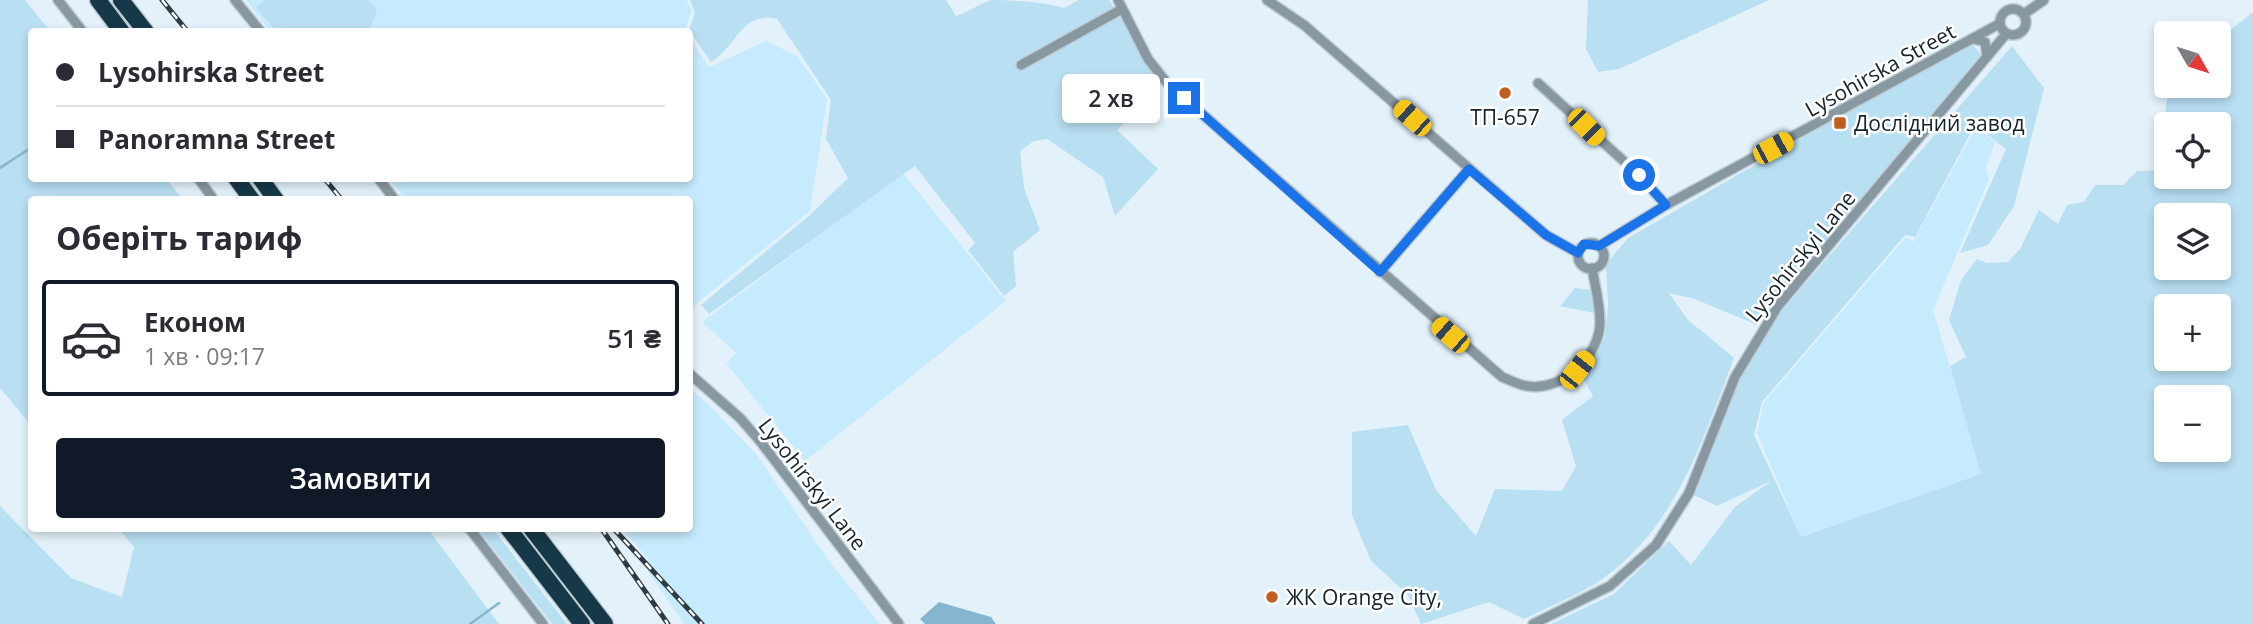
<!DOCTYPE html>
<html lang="uk">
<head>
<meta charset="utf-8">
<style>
  :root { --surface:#fff; --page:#f7f7f7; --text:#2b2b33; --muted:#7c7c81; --line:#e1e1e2; --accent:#111827 }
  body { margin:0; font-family:"Open Sans",sans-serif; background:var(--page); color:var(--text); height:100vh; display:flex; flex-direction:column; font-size:26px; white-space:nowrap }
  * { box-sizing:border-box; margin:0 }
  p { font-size:23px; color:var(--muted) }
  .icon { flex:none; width:38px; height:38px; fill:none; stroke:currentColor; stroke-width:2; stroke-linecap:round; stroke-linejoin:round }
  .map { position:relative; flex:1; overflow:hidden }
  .panel { position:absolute; left:28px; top:196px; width:665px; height:336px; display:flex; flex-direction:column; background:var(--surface); border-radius:7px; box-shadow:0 4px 10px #0003 }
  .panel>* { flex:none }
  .top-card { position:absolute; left:28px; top:28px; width:665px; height:154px; border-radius:7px; box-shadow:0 4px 10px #0003; display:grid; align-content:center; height:154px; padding:0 28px; background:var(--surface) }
  .needle { width:46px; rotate:129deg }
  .buttons { position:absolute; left:2154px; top:21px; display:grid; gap:14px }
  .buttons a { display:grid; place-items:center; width:77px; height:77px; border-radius:7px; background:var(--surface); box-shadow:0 4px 10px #0003; font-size:35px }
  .end { position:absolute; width:32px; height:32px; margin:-16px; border:9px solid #1a73e8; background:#fff; box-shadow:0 0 0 4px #fff }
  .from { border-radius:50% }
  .bubble { position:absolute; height:49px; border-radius:7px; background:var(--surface); box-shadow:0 4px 10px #0003; font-size:23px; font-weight:600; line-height:49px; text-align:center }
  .car { position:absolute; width:21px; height:42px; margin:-21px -10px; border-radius:9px; box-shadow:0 0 5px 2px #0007; background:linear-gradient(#f5c518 24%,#345 0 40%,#f5c518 0 76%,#345 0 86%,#f5c518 0) }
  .top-card b { display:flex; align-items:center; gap:24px; height:66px; font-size:26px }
  .top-card b+b { border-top:2px solid var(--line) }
  .top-card i { width:18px; height:18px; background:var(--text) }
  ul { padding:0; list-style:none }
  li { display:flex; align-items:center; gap:21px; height:116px; margin:0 14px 10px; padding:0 14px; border:4px solid var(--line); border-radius:7px }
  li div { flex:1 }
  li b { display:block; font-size:26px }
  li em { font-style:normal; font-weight:600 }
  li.selected { border-color:var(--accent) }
  li>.icon { width:63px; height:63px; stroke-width:1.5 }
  h2 { padding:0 28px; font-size:32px; line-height:84px }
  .action { display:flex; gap:14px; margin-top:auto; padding:14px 28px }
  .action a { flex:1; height:80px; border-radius:7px; background:var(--accent); color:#fff; font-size:28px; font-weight:600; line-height:80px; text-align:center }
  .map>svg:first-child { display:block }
  .built { fill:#c7ebfe }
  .green { fill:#b9dff3; fill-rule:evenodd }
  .water { fill:#84b6d0 }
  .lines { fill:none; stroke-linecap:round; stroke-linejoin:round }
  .stream { stroke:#84b6d0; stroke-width:2.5 }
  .street-casing { stroke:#becdd5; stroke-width:12 }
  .highway-casing { stroke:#becdd5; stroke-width:19 }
  .street { stroke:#8898a0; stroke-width:9 }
  .highway { stroke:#163848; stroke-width:16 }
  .rail-casing { stroke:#2d3b43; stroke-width:5 }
  .rail { stroke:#fff; stroke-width:2.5; stroke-dasharray:8; stroke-linecap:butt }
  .route { stroke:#1a73e8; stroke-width:9 }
  .poi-dot { fill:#bf5e1f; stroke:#fff; stroke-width:2.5 }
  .labels { text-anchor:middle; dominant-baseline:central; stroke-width:5; stroke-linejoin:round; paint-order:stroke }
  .street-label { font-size:21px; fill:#14222a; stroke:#fff }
  .poi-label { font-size:21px; fill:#14222a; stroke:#fff; text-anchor:start }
</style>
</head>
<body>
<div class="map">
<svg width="2253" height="624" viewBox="0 0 2253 624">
  <rect width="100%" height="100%" fill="#e3f2fa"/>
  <path class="built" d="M246 0H686L692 10 685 31 271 32Z
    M690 39 709 67 766 41 797 56 827 99 810 211 690 309V200L406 199 389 179 690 178Z
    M1976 127 1995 142 1986 168 1989 179 1933 310 1982 474 1801 537 1757 433 1764 402 1906 237 1913 242Z
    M903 173 1006 301 805 461 726 363 736 353 702 322Z
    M690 389 709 405 756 454 829 561 880 624H684L643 564 648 559 622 529 690 528Z"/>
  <path class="green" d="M0 0H25L50 31 32 32V178L166 179 183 199 32 200 31 425 0 388Z
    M266 0H368L377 10 369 31H332L326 28 276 31 256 7Z
    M690 0H946L956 16C969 12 980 3 992 0 1014 0 1043 2 1064 8L1079 0H1109L1161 85 1117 130 1158 169 1115 216 1103 177 1047 139 1034 141 1020 151 1024 188 1040 230 1013 252 1016 286 1004 296 968 250 975 243 915 166 709 314 701 305 810 215 848 178 826 139 831 100 777 19C740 11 738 46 711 62L689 30 695 13Z
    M1588 0H1769L1619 69 1598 72 1586 49Z
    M2253 12V624H1551L1614 594 1669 541 1691 565 1735 507 1771 481 1717 506 1694 495 1739 378 1776 317 2012 46 2044 88 2014 206 1988 245 1960 253 2006 149 1975 125 1915 237 1905 235 1762 402 1754 435 1801 537 1981 474 1950 366 1966 357 1949 320 1961 280 1977 259 1987 263 2008 262 2020 249 2039 210 2058 224 2067 205 2084 202 2095 185H2123L2137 171 2166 170V177H2219V124H2166V159H2158L2169 87 2219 86V39ZM2166 215H2219V268H2166ZM2166 306H2219V359H2166ZM2166 397H2219V450H2166Z
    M1970 41 1983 57 1757 325 1695 299 1669 293 1687 319 1734 358C1703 438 1678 524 1605 577 1582 594 1550 606 1524 619L1489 602 1421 624 1408 595 1371 561 1352 515V432L1408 425 1436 490 1476 536 1495 489 1562 491 1576 466 1562 420 1593 396 1579 371 1605 337 1608 306 1606 264 1628 238Z
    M1575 288 1592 290 1594 313 1560 306Z
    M0 506 71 578 122 597 134 547 119 529H428L499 624H0Z
    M478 529H493L567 624H552Z"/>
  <path class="water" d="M939 602 991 617 996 624H925L920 619Z"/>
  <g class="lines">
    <path class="stream" d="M0 168 32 147
      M470 624 499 603"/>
    <g class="street-casing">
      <path id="street" d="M58 0 83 32
        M235 0 261 32
        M1118 0 1148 59 1167 83 1502 377C1510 380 1519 385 1527 386 1562 392 1600 356 1600 322 1600 304 1595 286 1592 268
        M1267 0 1304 25 1546 235 1578 253
        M2000 22a13 13 0 1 1 26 0a13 13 0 1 1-26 0Z
        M2024 14 2044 0
        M1974 39 1985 42 1987 57
        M1021 65 1122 9
        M1538 83 1639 175 1666 205
        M198 178 214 200
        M378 178 395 200
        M1578 256a13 13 0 1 1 26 0a13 13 0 1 1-26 0Z
        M1599 246 1666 205 1999 24
        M1380 272 1469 169
        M690 374 740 418 760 441 899 624
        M469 528 543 624
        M1533 624 1610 586 1656 545 1689 493 1735 377 1778 306 2006 34"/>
    </g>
    <g class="highway-casing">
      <path id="highway" d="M98 0 122 32
        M121 0 146 32
        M236 178 252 200
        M260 178 276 200
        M508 528 582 624
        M531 528 605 624"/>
    </g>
    <use href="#street" class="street"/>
    <use href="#highway" class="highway"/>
    <g class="rail-casing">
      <path id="rail" d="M162 0 188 32
        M324 178 342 200
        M601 528 668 624
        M613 528 702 624"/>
    </g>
    <use href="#rail" class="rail"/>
  </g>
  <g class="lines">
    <path class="route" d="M1184 98 1380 272 1469 169 1546 235 1578 253 1584 244 1599 246 1666 205 1639 175"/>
  </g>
  <g class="poi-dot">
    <circle cx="1505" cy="93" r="7"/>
    <rect x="1833" y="116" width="14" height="14" rx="3.5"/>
    <circle cx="1272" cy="597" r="7"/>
  </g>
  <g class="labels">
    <g class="street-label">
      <text transform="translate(1880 70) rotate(-29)">Lysohirska Street</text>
      <text transform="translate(1800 256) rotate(-51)">Lysohirskyi Lane</text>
      <text transform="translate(813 484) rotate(52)">Lysohirskyi Lane</text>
    </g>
    <g class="poi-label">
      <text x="1505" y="117" text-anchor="middle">ТП-657</text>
      <text x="1854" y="123">Дослідний завод</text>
      <text x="1286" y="597">ЖК Orange City,</text>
    </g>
  </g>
</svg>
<div class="buttons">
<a><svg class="needle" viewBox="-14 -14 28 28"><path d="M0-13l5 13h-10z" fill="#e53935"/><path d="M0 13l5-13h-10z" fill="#7c7c81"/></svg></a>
<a><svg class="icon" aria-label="locate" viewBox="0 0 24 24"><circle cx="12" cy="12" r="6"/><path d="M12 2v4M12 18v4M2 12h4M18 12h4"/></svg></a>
<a><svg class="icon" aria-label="layers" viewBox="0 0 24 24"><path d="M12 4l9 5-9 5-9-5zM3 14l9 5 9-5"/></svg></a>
<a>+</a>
<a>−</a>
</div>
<i class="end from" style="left:1639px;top:175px"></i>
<i class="end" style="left:1184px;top:98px"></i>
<div class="bubble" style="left:1062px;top:74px;width:98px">2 хв</div>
<i class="car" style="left:1412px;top:118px;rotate:312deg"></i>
<i class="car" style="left:1586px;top:127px;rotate:135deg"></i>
<i class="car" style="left:1773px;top:148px;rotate:62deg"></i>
<i class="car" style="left:1450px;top:335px;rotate:311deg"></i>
<i class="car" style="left:1577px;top:370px;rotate:38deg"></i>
<div class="top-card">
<b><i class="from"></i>Lysohirska Street</b>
<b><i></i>Panoramna Street</b>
</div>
<section class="panel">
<h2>Оберіть тариф</h2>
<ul>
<li class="selected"><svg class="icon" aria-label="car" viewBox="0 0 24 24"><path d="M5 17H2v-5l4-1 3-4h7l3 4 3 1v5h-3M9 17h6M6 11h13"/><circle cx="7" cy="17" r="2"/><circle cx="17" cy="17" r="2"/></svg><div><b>Економ</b><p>1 хв · 09:17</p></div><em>51 ₴</em></li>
</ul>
<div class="action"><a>Замовити</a></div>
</section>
</div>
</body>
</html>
